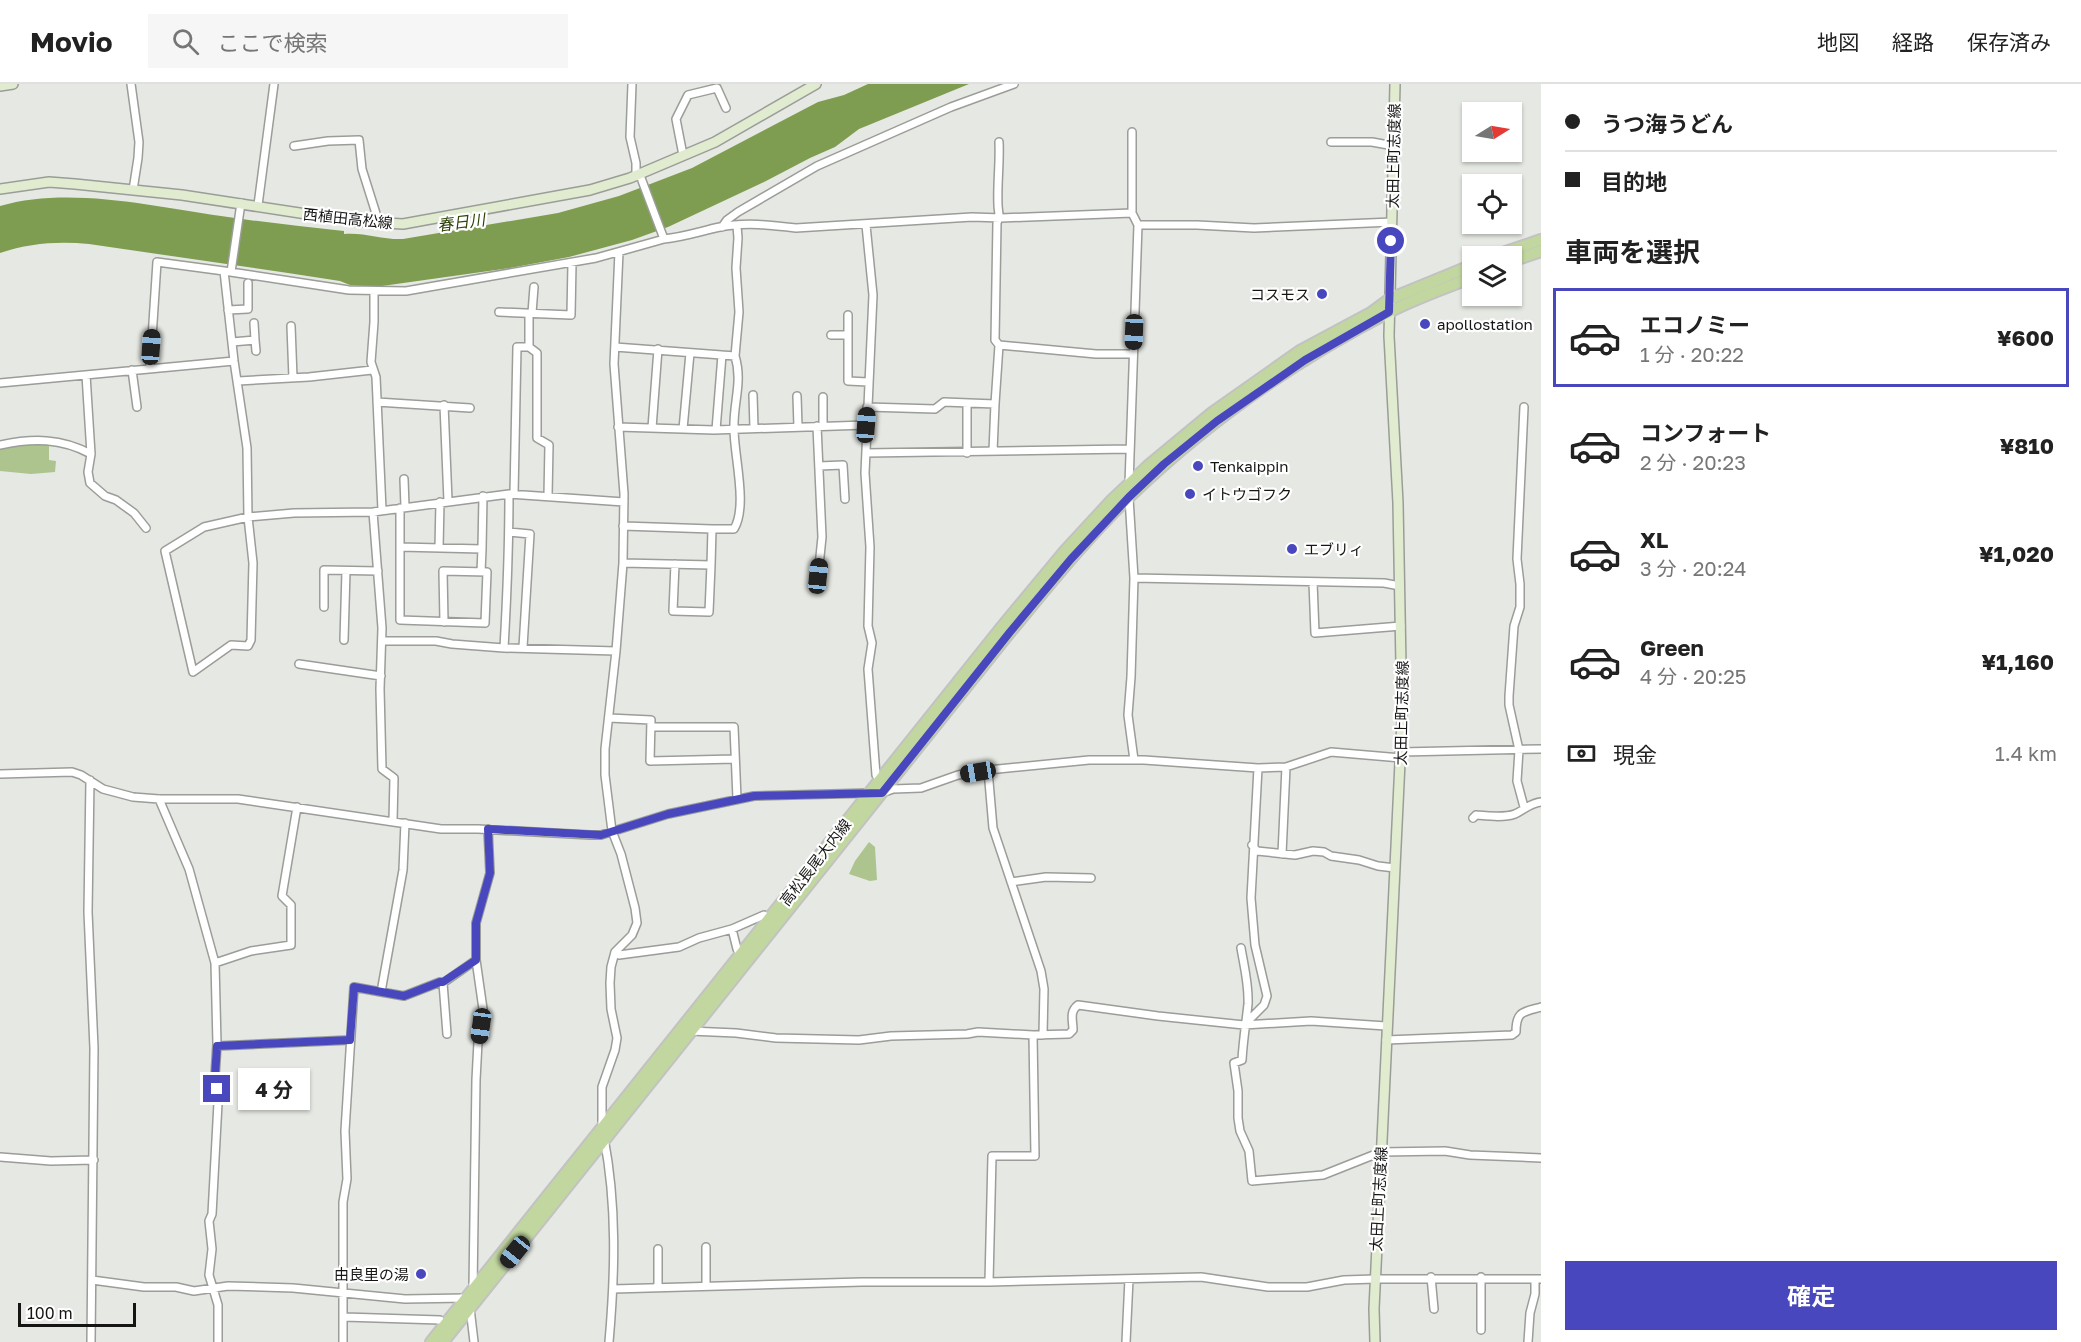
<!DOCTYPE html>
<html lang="ja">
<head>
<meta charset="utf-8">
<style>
  :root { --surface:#fff; --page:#f6f6f6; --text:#222; --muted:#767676; --line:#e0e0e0; --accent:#4847bd }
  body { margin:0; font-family:"Golos Text","Noto Sans JP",sans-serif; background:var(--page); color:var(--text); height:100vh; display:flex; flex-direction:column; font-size:22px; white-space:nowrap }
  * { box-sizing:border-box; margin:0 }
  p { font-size:20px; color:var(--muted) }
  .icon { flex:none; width:33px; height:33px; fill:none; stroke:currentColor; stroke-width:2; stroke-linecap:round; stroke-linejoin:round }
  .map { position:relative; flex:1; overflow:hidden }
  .sheet { display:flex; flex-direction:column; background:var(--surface); width:540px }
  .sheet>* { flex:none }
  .guide { display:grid; align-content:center; height:132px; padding:0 24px; background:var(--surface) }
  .needle { width:39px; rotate:79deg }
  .tools { position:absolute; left:1462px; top:18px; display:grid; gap:12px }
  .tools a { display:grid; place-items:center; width:60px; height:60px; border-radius:0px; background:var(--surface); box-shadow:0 2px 4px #0004; font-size:30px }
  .scale { position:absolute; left:18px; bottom:15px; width:118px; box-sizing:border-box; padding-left:6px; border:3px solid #151614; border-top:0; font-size:16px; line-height:21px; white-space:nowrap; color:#151614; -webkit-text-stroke:4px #fff; paint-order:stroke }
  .end { position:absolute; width:27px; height:27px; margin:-14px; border:8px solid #4847bd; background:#fff; box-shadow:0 0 0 3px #fff }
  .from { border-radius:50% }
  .bubble { position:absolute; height:42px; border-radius:0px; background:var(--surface); box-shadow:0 2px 4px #0004; font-size:20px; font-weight:700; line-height:42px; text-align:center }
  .car { position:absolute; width:18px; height:36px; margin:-18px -9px; border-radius:8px; box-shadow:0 0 4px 2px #0007; background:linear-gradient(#222 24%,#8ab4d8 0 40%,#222 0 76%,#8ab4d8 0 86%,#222 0) }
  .guide b { display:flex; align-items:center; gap:21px; height:57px; font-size:22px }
  .guide b+b { border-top:2px solid var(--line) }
  .guide i { width:15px; height:15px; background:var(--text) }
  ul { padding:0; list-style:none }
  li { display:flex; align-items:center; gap:18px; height:99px; margin:0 12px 9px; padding:0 12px; border:3px solid transparent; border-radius:0px }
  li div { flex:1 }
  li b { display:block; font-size:22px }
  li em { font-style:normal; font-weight:700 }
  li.current { border-color:var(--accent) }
  li>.icon { width:54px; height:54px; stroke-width:1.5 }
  h2 { padding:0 24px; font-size:27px; line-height:72px }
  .pay { display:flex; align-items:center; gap:15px; height:66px; padding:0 24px; font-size:22px }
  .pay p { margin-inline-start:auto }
  .cta { display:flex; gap:12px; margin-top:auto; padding:12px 24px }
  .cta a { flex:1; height:69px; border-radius:0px; background:var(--accent); color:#fff; font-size:24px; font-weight:700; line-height:69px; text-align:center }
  header { display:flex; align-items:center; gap:36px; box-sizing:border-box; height:84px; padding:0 30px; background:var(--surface); border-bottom:2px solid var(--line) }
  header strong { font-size:28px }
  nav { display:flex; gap:33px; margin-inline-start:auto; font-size:21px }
  .search { width:420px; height:54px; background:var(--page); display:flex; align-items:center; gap:15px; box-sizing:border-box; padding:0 21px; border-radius:0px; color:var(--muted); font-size:22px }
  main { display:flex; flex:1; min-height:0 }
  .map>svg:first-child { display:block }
  .green { fill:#adc48f }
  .water { fill:#7e9d50 }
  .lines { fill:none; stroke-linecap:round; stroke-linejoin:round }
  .minor-casing { stroke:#9b9d98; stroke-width:10 }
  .secondary-casing { stroke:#9b9d98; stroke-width:12 }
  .primary-casing { stroke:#c2c2c2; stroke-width:14 }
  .minor { stroke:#fff; stroke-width:7 }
  .secondary { stroke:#e0ebcf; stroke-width:9 }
  .primary { stroke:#c1d79f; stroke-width:10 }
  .route { stroke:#4847bd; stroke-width:8 }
  .poi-dot { fill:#4847bd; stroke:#fff; stroke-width:2 }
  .labels { text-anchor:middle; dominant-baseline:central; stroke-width:4.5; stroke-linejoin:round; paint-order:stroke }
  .street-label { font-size:15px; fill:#151614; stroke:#fff }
  .poi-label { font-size:15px; fill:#151614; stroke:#fff; text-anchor:start }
  .water-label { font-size:16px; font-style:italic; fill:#30440a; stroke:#fff }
</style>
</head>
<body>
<header>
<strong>Movio</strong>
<div class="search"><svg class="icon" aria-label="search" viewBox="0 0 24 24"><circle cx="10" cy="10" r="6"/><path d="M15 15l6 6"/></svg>ここで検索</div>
<nav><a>地図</a><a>経路</a><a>保存済み</a></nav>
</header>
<main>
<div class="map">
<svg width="1541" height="1258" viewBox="0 0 1541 1258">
  <rect width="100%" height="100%" fill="#e6e8e3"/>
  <path class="green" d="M40 358 49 361V376L56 377 55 388 31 390 0 387V363Z
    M869 758 875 763 877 796 870 797 849 790 855 777Z"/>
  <path class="water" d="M868 0H969L859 45 835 63 810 74 766 97 668 143 632 156 569 173 510 184 375 203 350 201 340 197 288 189 89 160C58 157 30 159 0 169V122C68 102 152 122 221 132 262 138 303 143 344 147V150C364 148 383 156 403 155L558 129 619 112 692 84 818 18 844 11Z"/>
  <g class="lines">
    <g class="minor-casing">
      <path id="minor" d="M131 0 139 58 138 74 133 106
        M999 58C1000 79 997 100 998 121 998 128 1001 132 997 139L995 256 999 261
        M1331 58H1372L1394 62
        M294 62 328 57 359 56 362 85 379 139
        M683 71 676 35 688 11 717 4 726 24
        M258 121 274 0
        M1132 129V48
        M866 141 873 211 865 389 870 463 868 542 872 559 868 585 876 691 880 696
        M722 143 727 136 738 128 817 82 951 23 1014 0
        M664 155C684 153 701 147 720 143 745 138 771 141 796 144L972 133 1001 134 1132 129 1138 141
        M231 188 241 119
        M374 208V238L371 278 376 293 382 426
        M228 226 248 225V199
        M499 228 571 231 572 179
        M529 229V263L537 269V354L549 361 548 412
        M532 229 534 203
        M848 231V297L868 298
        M291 242 293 294
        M831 251H848
        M255 256 256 267
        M232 258 255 256 254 239
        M615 263 735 272C743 298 733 319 734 345 734 372 748 422 734 445H712
        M735 272 739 228 736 184 738 154 737 142
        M150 284 157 178 224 187
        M132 286 137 323
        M86 291 91 370 88 388 90 399 105 412 116 416 134 429 146 444
        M238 297 309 293 372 286
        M0 299 234 277
        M753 311 754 344
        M797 312 798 343
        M823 313V342
        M377 318 470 324
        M995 320 999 261 1096 270H1133
        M444 321 448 417
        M867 323 935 325 944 318 995 320 993 367
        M1524 323 1517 475 1520 500V523L1514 542 1509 612V621L1519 666 1517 697 1524 723
        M817 342 822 453 818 492
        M618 343 714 346 866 341
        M652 344 658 265
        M683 345 690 269
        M716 346 722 271
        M0 361C33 354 61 354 91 370
        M866 369 1129 365
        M967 369V319
        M819 382 843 381 845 415
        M404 395 405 423
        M1129 400 1138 141H1197L1254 144 1392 138
        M509 410C509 461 507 512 504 564L616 567
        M514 410 517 263H529
        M1129 414 1134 494 1131 593 1128 631 1134 676
        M624 418 509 410 373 428 294 429 248 433 204 443 165 467 193 588 231 561 248 562 251 556 253 479 248 433 247 364 234 277 224 187 349 206 406 207 596 174 664 155 641 94 636 91V79L630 53 632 0
        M400 424V536L485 539 487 488 443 487 444 538
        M373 428 382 544 380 605 382 685 394 694 393 737
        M509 448 530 450 523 563
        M400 463 482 465 481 488
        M439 464 440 418
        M482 465 483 412
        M623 479 711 481 712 445 623 442
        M675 480 673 527 709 528 711 481
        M1134 494 1384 499 1400 502
        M1313 498 1315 549 1401 542
        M324 523V486L378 487
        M344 556 346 487
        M382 557H436L452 560 504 564
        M299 580 381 592
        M609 634 651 636 650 677 735 675
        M651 643H734L737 715
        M1401 668 1541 665
        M988 686 993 744 1041 887 1044 905 1043 951
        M0 690 72 688 81 691 103 705 133 713 159 715H238L441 745H478L590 751H601L668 730 754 712 871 709
        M90 696 88 828 94 964 91 1258
        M882 709 893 705 921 704 958 691 988 686 1089 676H1144L1258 684 1286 683 1331 668 1401 674
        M159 715 189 785 215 879 217 960 215 992 218 1019 212 1130 209 1137 212 1165 209 1191 218 1221V1258
        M1473 734 1476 731C1488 732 1504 734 1515 730 1524 726 1530 719 1541 718
        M1252 761 1257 767 1295 771 1313 767 1324 768 1331 772 1359 776 1378 782 1395 784
        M1282 770 1286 683
        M1011 798 1046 793 1091 794
        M732 845 737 865 740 870
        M1241 864C1244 882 1249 901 1248 920 1246 939 1243 957 1242 976L1234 979 1238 1007V1034L1240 1047 1249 1067 1252 1097 1323 1091 1381 1068 1445 1067 1470 1071 1541 1074
        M615 868 619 871 679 863 699 854 732 845 764 831 769 835
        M215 879 251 867 291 861V821L282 812 297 723
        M443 899 447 950
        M381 908 404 912 440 898 443 899 476 876V839L490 789 488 745
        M1250 935 1264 921 1267 912 1255 861 1251 814 1258 684
        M690 947 736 949 776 954 859 956 891 952 967 950 978 948 1033 951 1069 950 1073 946C1073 936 1069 928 1078 921L1158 932 1244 941 1311 937 1386 942
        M1386 956 1512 951 1516 948C1516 927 1523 928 1541 923
        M217 962 350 956
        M602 1043V1003L615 966 617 954 611 925 610 899 611 883 615 868 632 851 637 839 635 824 621 770 612 747 605 691V665L616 567 623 479 624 410 614 280 619 168
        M604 1054C617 1121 615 1190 609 1258
        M0 1073 51 1077 94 1076
        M658 1165V1203
        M1431 1193 1434 1225
        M1481 1193V1246
        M92 1196 144 1203H176L194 1207 228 1202 293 1204 405 1215 466 1214
        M989 1198 1201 1193 1268 1203H1307L1344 1196 1375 1195H1541
        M706 1202V1163
        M473 1204 476 996 478 958 483 925 476 876
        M613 1205 862 1198H989L992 1072H1035L1033 951
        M470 1224 474 1258
        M344 1233 440 1236
        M343 1258V1118L347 1095 345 1047 354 903 381 908 403 786 405 739
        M1126 1258 1129 1195
        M1528 1258 1530 1229 1535 1210V1195"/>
    </g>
    <g class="secondary-casing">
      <path id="secondary" d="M0 2 13 0
        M0 105 49 98 75 100 182 111 352 137 403 140 590 106 630 94 715 58 816 0
        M1375 1258 1374 1225 1402 636 1398 419 1389 252 1395 0"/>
    </g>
    <g class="primary-casing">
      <path id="primary" d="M1494 172 1541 156
        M1512 177 1541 167
        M431 1258 1001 544 1065 467 1112 416 1148 382 1212 329 1300 267 1371 229 1390 215 1473 181
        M443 1258 1010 548C1049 501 1087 453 1131 411 1207 338 1295 276 1389 228 1416 214 1445 204 1473 193"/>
    </g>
    <use href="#minor" class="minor"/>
    <use href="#secondary" class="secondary"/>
    <use href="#primary" class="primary"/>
  </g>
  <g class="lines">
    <path class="route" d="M217 1005 215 992 217 962 350 956 354 903 404 912 440 898H443L476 876V839L490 789 488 745 601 751 668 730 754 712 882 709 1010 548 1071 475 1129 413 1164 380 1217 337 1305 276 1389 228 1391 157"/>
  </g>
  <g class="poi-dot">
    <circle cx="1322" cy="210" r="6"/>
    <circle cx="1425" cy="240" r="6"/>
    <circle cx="1198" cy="382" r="6"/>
    <circle cx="1190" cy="410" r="6"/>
    <circle cx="1292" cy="465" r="6"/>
    <circle cx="421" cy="1190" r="6"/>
  </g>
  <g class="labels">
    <g class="street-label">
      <text transform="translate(1393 72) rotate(-89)">太田上町志度線</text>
      <text transform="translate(348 134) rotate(6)">西植田高松線</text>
      <text transform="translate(1401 629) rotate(-89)">太田上町志度線</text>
      <text transform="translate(815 778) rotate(-52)">高松長尾大内線</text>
      <text transform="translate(1378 1115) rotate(-87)">太田上町志度線</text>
    </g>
    <g class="poi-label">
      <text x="1310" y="210" text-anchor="end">コスモス</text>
      <text x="1437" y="240">apollostation</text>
      <text x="1210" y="382">Tenkaippin</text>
      <text x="1202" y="410">イトウゴフク</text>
      <text x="1304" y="465">エブリィ</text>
      <text x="409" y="1190" text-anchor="end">由良里の湯</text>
    </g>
    <g class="water-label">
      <text transform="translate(461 138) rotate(-7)">春日川</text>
    </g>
  </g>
</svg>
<div class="tools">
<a><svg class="needle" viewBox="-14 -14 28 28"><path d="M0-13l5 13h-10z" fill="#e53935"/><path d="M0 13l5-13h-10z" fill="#767676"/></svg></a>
<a><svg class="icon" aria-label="locate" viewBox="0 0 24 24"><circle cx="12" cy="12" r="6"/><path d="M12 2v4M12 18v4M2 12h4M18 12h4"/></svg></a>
<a><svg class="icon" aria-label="layers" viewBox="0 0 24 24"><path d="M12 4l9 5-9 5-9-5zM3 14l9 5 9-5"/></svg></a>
</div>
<div class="scale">100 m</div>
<i class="end from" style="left:1391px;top:157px"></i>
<i class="end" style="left:217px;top:1005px"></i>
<div class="bubble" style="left:238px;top:984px;width:72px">4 分</div>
<i class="car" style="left:1134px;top:248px;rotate:182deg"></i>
<i class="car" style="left:151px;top:263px;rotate:4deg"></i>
<i class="car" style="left:866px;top:341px;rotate:4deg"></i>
<i class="car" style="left:818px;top:492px;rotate:6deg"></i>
<i class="car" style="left:978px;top:688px;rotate:261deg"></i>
<i class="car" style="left:481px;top:942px;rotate:188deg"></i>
<i class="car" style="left:515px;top:1168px;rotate:219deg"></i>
</div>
<section class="sheet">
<div class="guide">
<b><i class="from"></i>うつ海うどん</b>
<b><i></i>目的地</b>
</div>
<h2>車両を選択</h2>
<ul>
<li class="current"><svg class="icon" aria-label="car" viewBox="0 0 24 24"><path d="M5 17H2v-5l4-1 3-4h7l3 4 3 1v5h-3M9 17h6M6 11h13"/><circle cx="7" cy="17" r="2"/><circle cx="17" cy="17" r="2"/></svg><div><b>エコノミー</b><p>1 分 · 20:22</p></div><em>¥600</em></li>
<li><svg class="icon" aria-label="car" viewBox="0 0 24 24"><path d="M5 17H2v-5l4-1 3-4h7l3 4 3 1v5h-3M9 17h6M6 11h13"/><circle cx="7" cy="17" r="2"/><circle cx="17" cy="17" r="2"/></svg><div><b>コンフォート</b><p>2 分 · 20:23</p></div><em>¥810</em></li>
<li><svg class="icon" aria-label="car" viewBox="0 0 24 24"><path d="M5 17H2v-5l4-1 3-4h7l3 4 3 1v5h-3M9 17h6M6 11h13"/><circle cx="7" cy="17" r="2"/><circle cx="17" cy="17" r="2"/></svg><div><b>XL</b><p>3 分 · 20:24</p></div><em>¥1,020</em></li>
<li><svg class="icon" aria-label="car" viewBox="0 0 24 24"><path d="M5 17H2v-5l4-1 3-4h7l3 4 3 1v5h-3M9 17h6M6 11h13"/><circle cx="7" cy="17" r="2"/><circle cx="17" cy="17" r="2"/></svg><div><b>Green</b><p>4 分 · 20:25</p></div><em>¥1,160</em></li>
</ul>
<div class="pay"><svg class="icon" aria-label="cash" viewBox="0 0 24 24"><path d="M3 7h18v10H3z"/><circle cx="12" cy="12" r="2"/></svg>現金<p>1.4 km</p></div>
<div class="cta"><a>確定</a></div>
</section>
</main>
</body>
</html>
